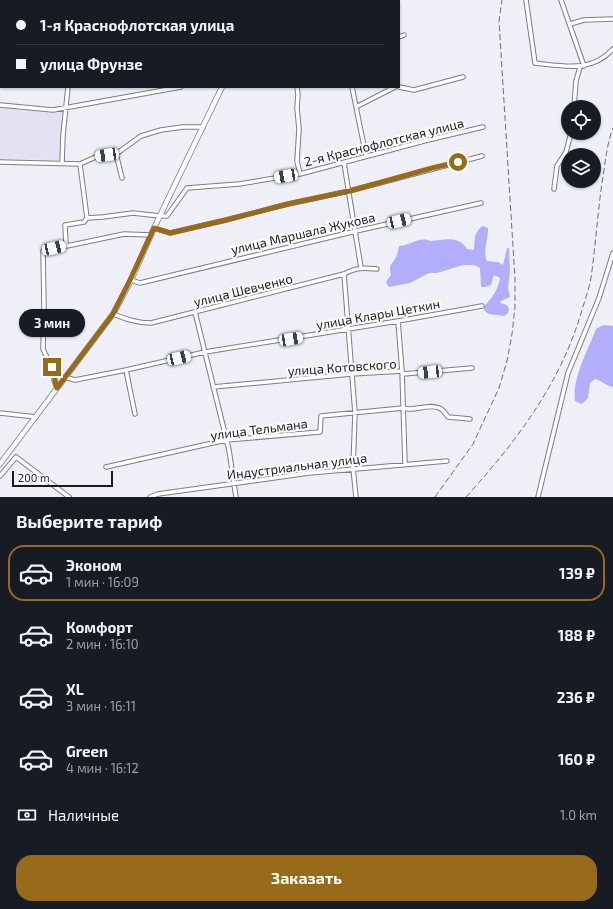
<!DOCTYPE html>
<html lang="ru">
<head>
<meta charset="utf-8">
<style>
  :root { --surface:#171b24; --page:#20242c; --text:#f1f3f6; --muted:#9ea1a6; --line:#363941; --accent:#986b1a }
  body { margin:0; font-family:"Exo 2",sans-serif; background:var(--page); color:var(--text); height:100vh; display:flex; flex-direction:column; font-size:15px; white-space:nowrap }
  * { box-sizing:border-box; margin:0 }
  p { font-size:13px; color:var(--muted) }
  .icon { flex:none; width:22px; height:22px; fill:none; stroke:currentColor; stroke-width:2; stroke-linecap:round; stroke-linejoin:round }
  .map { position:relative; height:497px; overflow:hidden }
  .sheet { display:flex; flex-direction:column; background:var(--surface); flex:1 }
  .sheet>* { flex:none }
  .guide { position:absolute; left:0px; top:0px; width:400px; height:88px; box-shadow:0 1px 3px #0004; display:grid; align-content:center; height:88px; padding:0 16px; background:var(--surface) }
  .controls { position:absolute; left:561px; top:100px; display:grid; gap:8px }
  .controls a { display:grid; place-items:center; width:40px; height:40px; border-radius:50%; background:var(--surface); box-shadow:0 1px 3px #0004; font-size:20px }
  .scale { position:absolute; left:12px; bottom:10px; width:101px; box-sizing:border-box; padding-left:4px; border:2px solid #1a1a1e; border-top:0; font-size:11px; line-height:14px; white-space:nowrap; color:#1a1a1e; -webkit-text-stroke:3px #fdfdff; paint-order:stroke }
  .end { position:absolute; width:18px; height:18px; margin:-9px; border:5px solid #986b1a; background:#fff; box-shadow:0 0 0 2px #fff }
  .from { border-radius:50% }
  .bubble { position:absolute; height:28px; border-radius:14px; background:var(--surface); box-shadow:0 1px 3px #0004; font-size:13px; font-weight:700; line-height:28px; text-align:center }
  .car { position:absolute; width:12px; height:24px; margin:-12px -6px; border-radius:5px; box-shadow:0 0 3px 1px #0007; background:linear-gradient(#fff 24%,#345 0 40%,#fff 0 76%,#345 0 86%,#fff 0) }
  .guide b { display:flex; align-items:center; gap:14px; height:38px; font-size:15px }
  .guide b+b { border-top:1px solid var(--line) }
  .guide i { width:10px; height:10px; background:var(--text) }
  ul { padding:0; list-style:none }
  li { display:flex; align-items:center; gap:12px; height:56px; margin:0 8px 6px; padding:0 8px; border:2px solid transparent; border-radius:16px }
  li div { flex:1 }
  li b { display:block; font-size:15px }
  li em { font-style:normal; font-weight:700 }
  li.on { border-color:var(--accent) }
  li>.icon { width:36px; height:36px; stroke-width:1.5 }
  h2 { padding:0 16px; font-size:18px; line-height:48px }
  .pay { display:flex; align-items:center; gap:10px; height:44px; padding:0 16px; font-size:15px }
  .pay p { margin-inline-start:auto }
  .cta { display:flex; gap:8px; margin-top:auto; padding:8px 16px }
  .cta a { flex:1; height:46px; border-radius:16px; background:var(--accent); color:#fff; font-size:16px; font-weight:700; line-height:46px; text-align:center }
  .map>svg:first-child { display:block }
  .built { fill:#e2e2f3 }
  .forest { fill:#b2aefb }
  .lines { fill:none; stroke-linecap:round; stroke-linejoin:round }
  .minor-casing { stroke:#7c7c85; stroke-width:5.5 }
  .tertiary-casing { stroke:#7c7c85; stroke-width:6 }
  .secondary-casing { stroke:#7c7c85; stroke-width:6 }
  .minor { stroke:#fff; stroke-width:3.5 }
  .tertiary { stroke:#fff; stroke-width:4 }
  .secondary { stroke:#fff; stroke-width:4.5 }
  .rail { stroke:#6c6c72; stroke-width:1; stroke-dasharray:6 3; stroke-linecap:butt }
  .route { stroke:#986b1a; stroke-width:5 }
  .labels { text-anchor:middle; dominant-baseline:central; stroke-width:4; stroke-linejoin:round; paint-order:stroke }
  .street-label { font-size:13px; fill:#1a1a1e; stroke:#fdfdff }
</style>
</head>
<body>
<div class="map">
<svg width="613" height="497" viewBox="0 0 613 497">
  <rect width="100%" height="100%" fill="#efeff8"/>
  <path class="built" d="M0 108 53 113 63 111 59 160 0 159Z"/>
  <path class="forest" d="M483 226 488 228C489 238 482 251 487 261L498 262 503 265 507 248H509L510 271 508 288 510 297 501 301 500 303 507 305 509 309 508 313 504 316C496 314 486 317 483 307 492 299 498 290 500 278L494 275 491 285 485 287H481L480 268 474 265H463L437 273H429L410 283 389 287 386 283 387 280 391 275C388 263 392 266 396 257 398 254 398 250 399 246 409 246 420 236 430 241 444 240 459 235 467 249L474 250C475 240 473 232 483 226Z
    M603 325 613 326V387C606 386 603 381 595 379L590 383 588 398 582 404 575 401C572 378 588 350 596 329Z"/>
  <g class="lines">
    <g class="minor-casing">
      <path id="minor" d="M279 0V1
        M526 0 535 63C563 66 592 73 613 49
        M561 0 584 66
        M3 1V0
        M78 1V0
        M159 1V0
        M570 24 584 20 613 19
        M0 25 1 18
        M399 37 404 35
        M297 87 298 95 297 108 299 129 297 161 300 174
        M352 87 366 156
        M399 87 414 90 463 77
        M0 105 53 110 181 87
        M356 107 395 87
        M574 107 576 81 580 67
        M116 154 122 178
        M0 162 80 164 98 156 116 154 141 136 161 130 183 127H203
        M62 163 63 135 68 87
        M344 163 361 268
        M80 164 87 218
        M554 189 557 166 566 152 571 133
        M154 228 170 233 226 220 288 204 349 191 482 156
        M66 245 65 225 84 222 87 218 103 217 133 213 160 216H167L187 188 239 184 300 174 428 140 483 127
        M344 274 355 413 353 468 356 497
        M131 280 140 283 356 231 481 203
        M195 312 229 450 236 497
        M113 314C126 319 137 323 151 323L344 274C357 267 363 268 377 269
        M398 321 402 371 405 464
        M126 370 135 414
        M65 377 75 380 126 370 205 352 398 321 482 306
        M213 387 351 374 402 371 403 374 472 368
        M57 388 54 380 55 375 43 349 44 305 43 251 124 234 151 235
        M0 413 36 417
        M106 467 226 440 320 432 321 416 403 408C414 412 429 403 439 408 443 409 446 414 448 417L470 419
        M0 476 16 457 69 497
        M150 497 158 494 309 473 447 461
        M538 497 568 373 599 298 613 253"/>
    </g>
    <g class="tertiary-casing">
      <path id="tertiary" d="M242 1V0"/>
    </g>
    <g class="secondary-casing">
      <path id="secondary" d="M297 1 299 0
        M0 464 113 314 131 280 154 228 222 87"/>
    </g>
    <use href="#minor" class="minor"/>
    <use href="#tertiary" class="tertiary"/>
    <use href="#secondary" class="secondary"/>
    <path class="rail" d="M435 497 473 444 499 388 507 361 512 334 515 307V279L499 21 502 0
      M466 497C516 442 561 383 582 310 585 300 589 289 591 278 596 242 598 206 604 170 606 155 608 141 613 128"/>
  </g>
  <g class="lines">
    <path class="route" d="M52 367C55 374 54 380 57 388L113 314 130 280 154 228 170 233 226 220 288 204 350 191 432 168 458 162"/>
  </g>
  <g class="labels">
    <g class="street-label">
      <text transform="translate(384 142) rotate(-14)">2-я Краснофлотская улица</text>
      <text transform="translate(303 233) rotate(-13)">улица Маршала Жукова</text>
      <text transform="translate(243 290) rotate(-14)">улица Шевченко</text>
      <text transform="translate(378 314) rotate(-10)">улица Клары Цеткин</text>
      <text transform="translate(342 367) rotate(-4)">улица Котовского</text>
      <text transform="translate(259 429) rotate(-7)">улица Тельмана</text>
      <text transform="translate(297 466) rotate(-7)">Индустриальная улица</text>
    </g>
  </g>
</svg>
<div class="controls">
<a><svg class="icon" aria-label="locate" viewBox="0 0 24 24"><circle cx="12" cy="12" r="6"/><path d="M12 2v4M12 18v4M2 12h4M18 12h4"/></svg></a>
<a><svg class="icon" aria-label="layers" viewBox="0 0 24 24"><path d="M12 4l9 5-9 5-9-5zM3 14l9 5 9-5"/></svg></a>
</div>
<div class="scale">200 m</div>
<i class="end from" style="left:458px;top:162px"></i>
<i class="end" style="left:52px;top:367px"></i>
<div class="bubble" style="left:19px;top:309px;width:66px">3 мин</div>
<i class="car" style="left:107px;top:155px;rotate:262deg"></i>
<i class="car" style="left:286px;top:176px;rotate:260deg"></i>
<i class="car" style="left:399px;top:221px;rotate:77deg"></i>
<i class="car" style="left:54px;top:248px;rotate:77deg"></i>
<i class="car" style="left:291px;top:339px;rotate:81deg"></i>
<i class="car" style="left:179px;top:358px;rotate:77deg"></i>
<i class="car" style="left:430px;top:372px;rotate:264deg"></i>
<div class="guide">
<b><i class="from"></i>1-я Краснофлотская улица</b>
<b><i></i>улица Фрунзе</b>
</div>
</div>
<section class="sheet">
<h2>Выберите тариф</h2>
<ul>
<li class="on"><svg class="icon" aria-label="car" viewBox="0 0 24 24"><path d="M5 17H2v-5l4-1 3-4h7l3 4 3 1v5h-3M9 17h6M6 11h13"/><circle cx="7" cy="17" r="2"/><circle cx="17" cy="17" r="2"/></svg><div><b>Эконом</b><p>1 мин · 16:09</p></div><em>139 ₽</em></li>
<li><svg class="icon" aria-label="car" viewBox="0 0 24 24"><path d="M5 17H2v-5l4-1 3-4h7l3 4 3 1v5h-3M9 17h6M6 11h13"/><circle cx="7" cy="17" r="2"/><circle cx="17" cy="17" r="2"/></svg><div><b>Комфорт</b><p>2 мин · 16:10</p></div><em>188 ₽</em></li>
<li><svg class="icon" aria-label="car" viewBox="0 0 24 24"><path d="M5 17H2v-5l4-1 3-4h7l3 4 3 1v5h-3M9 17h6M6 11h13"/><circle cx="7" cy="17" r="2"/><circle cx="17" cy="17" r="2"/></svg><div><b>XL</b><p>3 мин · 16:11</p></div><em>236 ₽</em></li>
<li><svg class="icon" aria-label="car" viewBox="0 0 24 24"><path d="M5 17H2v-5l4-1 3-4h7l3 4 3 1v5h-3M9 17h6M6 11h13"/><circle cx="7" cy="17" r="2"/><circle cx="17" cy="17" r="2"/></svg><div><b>Green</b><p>4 мин · 16:12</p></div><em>160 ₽</em></li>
</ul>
<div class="pay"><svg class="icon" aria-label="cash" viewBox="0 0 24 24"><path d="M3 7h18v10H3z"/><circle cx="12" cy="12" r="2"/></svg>Наличные<p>1.0 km</p></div>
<div class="cta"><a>Заказать</a></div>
</section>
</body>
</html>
